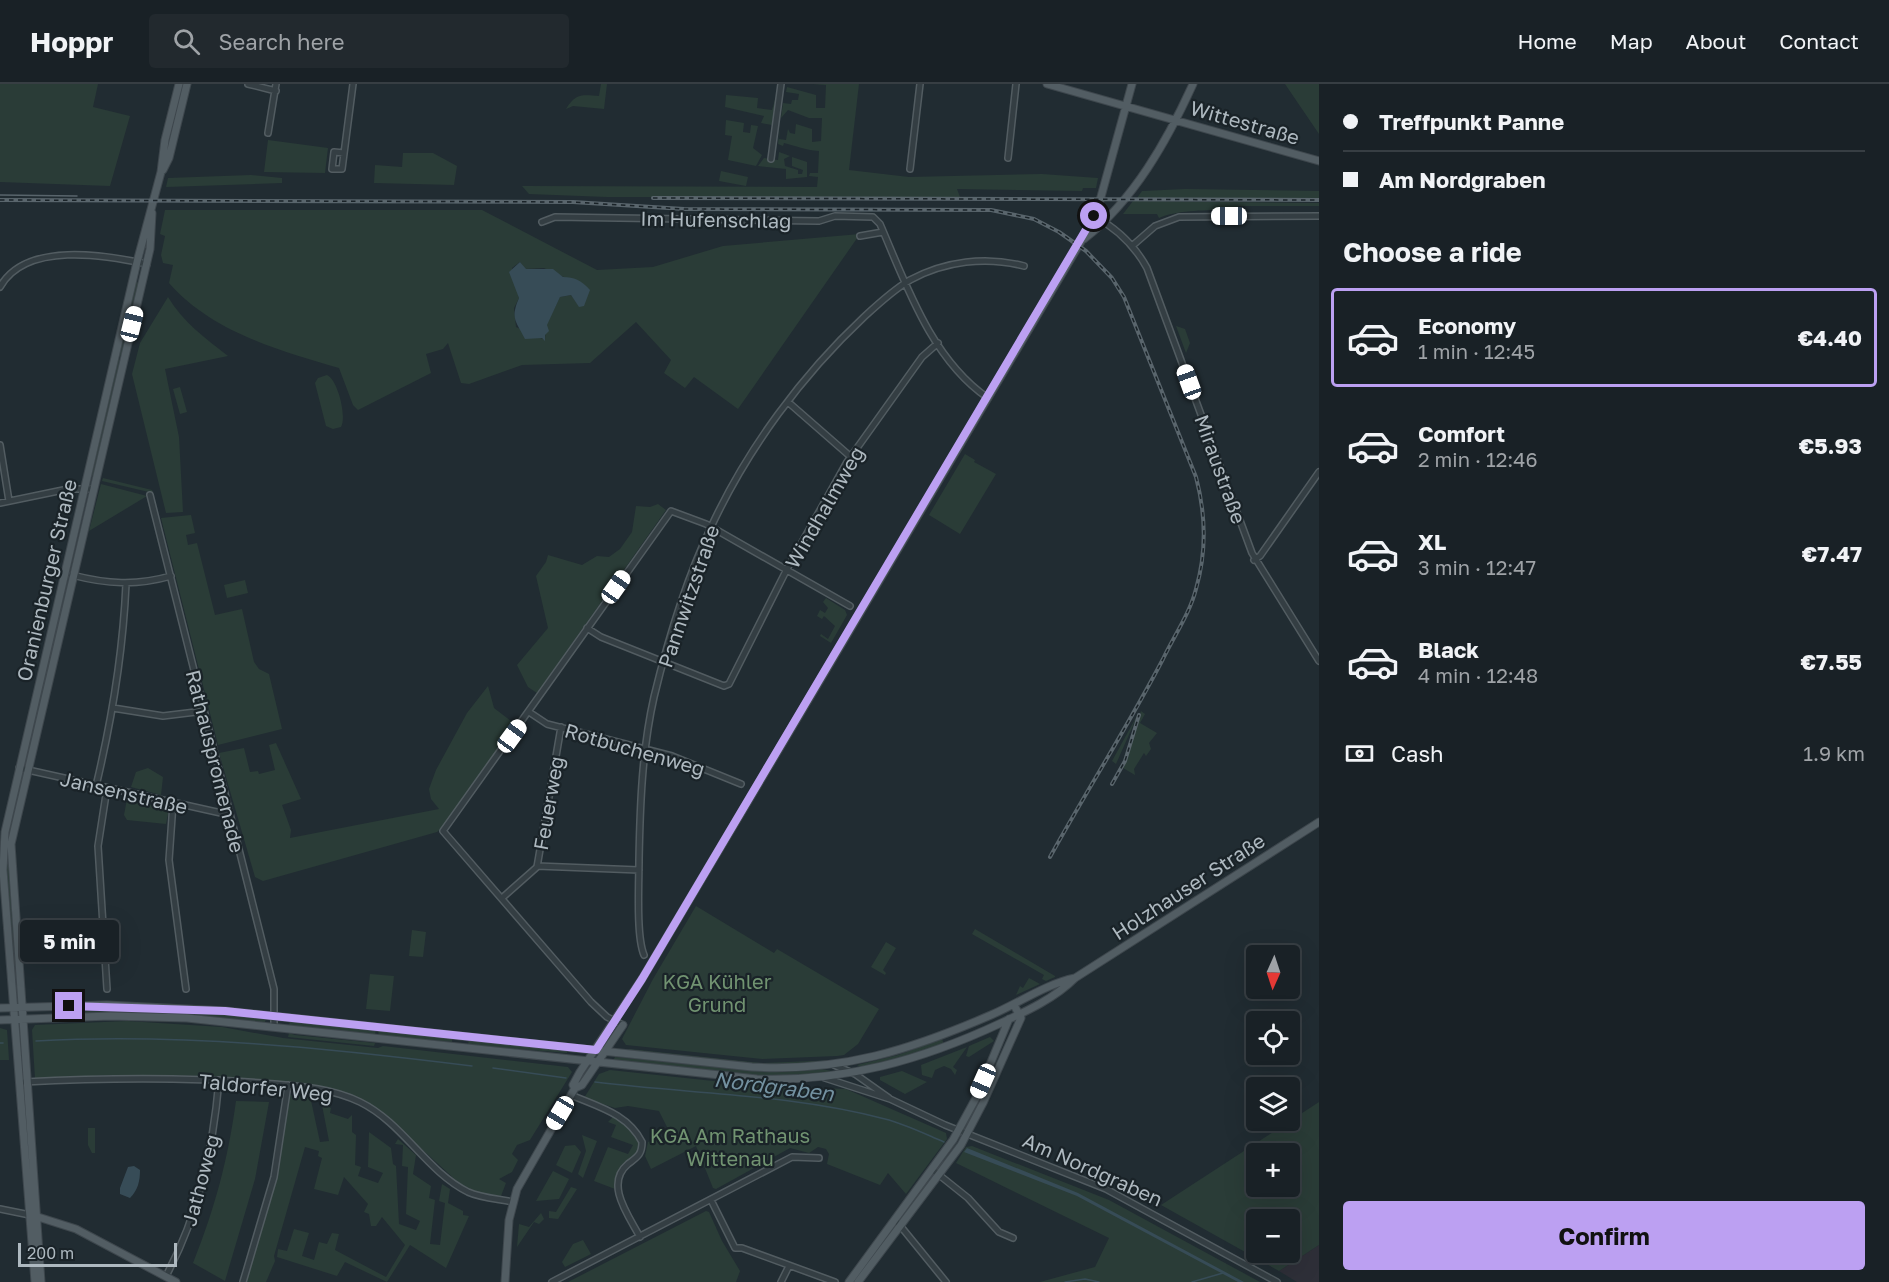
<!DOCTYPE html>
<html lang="en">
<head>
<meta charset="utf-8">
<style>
  :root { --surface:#192126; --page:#22292e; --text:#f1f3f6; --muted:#9fa3a7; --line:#373e43; --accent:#bca0f2 }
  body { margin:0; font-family:"Golos Text",sans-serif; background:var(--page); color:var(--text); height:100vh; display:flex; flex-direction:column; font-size:22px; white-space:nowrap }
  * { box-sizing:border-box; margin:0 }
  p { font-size:20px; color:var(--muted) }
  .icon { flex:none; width:33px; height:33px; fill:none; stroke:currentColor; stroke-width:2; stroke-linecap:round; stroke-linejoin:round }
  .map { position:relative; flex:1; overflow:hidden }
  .sheet { display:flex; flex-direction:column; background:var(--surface); width:570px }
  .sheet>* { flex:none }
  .top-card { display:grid; align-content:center; height:132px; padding:0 24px; background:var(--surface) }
  .needle { width:39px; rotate:183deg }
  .controls { position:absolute; left:1246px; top:861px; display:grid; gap:12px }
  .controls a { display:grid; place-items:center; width:54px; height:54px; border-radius:6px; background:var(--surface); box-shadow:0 6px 24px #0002,0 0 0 2px var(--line); font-size:30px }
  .scale { position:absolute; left:18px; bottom:15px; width:159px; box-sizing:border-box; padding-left:6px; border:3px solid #aeb9c0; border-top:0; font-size:16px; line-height:21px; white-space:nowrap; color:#aeb9c0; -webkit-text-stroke:4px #1a2328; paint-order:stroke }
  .end { position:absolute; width:27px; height:27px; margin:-14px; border:8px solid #bca0f2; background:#111; box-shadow:0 0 0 3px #111 }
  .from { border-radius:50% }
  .bubble { position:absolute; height:42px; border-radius:6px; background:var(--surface); box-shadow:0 6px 24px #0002,0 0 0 2px var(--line); font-size:20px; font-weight:700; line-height:42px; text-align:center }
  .car { position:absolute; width:18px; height:36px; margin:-18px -9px; border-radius:8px; box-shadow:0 0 4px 2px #0007; background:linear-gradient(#fff 24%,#345 0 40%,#fff 0 76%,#345 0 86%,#fff 0) }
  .top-card b { display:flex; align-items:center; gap:21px; height:57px; font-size:22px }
  .top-card b+b { border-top:2px solid var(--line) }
  .top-card i { width:15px; height:15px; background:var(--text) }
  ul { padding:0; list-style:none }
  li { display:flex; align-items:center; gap:18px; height:99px; margin:0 12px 9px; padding:0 12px; border:3px solid transparent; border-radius:6px }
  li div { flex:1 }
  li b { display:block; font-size:22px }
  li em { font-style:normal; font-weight:700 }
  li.current { border-color:var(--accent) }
  li>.icon { width:54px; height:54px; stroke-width:1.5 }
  h2 { padding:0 24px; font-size:27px; line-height:72px }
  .pay { display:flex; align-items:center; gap:15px; height:66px; padding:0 24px; font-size:22px }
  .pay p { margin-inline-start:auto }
  .action { display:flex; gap:12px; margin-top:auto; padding:12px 24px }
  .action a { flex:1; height:69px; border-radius:6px; background:var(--accent); color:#111; font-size:24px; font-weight:700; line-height:69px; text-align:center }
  header { display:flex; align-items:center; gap:36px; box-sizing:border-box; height:84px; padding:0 30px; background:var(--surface); border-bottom:2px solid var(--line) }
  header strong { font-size:28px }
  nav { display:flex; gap:33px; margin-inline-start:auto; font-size:21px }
  .search { width:420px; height:54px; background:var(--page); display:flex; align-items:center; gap:15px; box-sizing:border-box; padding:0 21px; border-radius:6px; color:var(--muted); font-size:22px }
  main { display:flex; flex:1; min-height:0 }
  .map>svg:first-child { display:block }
  .medical { fill:#2e2f38 }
  .green { fill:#2a3c37; fill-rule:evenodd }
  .water { fill:#374c57 }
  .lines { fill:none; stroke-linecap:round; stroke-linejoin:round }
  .stream { stroke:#374c57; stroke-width:1.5 }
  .minor-casing { stroke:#525c61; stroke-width:8 }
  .major-casing { stroke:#3e474d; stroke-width:9 }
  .minor { stroke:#343e43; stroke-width:5 }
  .major { stroke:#525d63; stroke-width:7 }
  .tram { stroke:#59656c; stroke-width:1.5 }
  .rail-casing { stroke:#59656c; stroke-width:4 }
  .rail { stroke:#1a2328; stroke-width:1.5; stroke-dasharray:4.5; stroke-linecap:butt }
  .route { stroke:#bca0f2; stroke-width:8 }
  .labels { text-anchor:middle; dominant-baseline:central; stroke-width:4.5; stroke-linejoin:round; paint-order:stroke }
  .street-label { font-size:20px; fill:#aeb9c0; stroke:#1a2328 }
  .park-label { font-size:20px; fill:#719371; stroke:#1a2328 }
  .water-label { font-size:21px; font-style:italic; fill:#7391a0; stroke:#1a2328 }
</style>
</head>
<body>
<header>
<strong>Hoppr</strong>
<div class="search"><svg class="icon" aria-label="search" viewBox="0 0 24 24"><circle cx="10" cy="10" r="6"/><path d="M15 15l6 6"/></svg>Search here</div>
<nav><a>Home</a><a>Map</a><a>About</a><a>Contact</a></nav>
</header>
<main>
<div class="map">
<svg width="1319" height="1198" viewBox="0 0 1319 1198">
  <rect width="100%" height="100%" fill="#212c32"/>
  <path class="medical" d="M1319 1161V1198H1297L1279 1187Z"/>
  <path class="green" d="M0 0H98L93 23 130 32 110 102 0 98Z
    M601 0H607L604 25 573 22 566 25C576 9 582 11 599 12Z
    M813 0H859L849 86 909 93 1042 90 1098 94 1096 104H1083L1082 107 957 105 960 113H607L529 110 522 102 817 103 818 93 809 92 810 89H818L819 67C804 66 797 62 784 59L783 62 778 60 780 41 779 55 786 56 788 45 790 49 795 50 796 40 812 45V58L821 57 822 34H809L788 26 781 34 783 19 791 20 792 16H798L799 10 786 8 787 3 816 11V24H825L826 1Z
    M1285 0H1319V50Z
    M726 11 758 14 757 24 772 26 776 12 772 41 761 39 764 32 725 23Z
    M726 36 744 39 743 48 750 49 751 41 758 42 753 64 762 71 756 82 728 76 732 52 725 51Z
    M268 56 328 64 325 89 264 88Z
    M779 68 790 72 784 75 785 82 798 86V90H802L803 86 792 82V73L807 78V93L786 95V85L758 82 764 74 778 76Z
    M403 69H433L457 82 454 101 374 99 375 81 402 83Z
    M721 87 748 93 746 102 719 97Z
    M251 91 282 94V99L166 103 168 94Z
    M1186 105 1319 107V115L1137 114 1142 107Z
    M1133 117 1319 119V122H1238V126C1217 126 1178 125 1159 134L1157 130H1123Z
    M165 126H482L597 186 653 183 723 162 860 150 738 325 694 293 685 304 664 289 671 276 636 238 590 279 522 281 469 300 461 299 448 259 443 265 426 270 431 289 358 326 353 321 339 284C278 266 212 248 169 199L173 181 163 179 161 171 165 152 160 150ZM520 178 525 185 544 184 566 194 580 223 571 211 560 213 546 241 545 256 516 243 514 224 519 214 512 184Z
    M135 198 140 199 122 272 118 271Z
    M168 213C183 238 205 254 228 272L165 285 179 353 183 428 166 429 132 290 140 259Z
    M1176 242 1185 245 1190 259 1186 269Z
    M117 275 122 276 94 392 90 391Z
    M327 291C338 296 347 333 341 343L333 345 326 342 315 299 318 294Z
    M180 303 187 328 180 330 173 305Z
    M965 370 975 376 974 378 996 390 960 450 929 431Z
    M103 394 152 406 153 409 102 397Z
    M101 400 147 412 89 447Z
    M658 420 666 426 537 609 528 603 517 581 548 544 536 492 546 478 548 471 582 481 597 472 609 473 620 465 632 448 636 422 650 423Z
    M191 431 195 449 186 451 188 461 197 459 215 531 242 525 254 578 259 585 269 590 282 645 218 661 161 434Z
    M245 496 248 509 227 514 224 501Z
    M826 514 845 526 847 531 831 559 820 552 821 550 828 555 835 542 824 532 822 535 817 532 820 526 825 529 828 524 823 518Z
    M488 602 494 624 515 640 444 742 437 748 263 797 255 793 219 669 244 664 250 688 258 687 259 690 275 686 269 661 276 659 301 715 282 721 291 746 290 754 439 725 431 715 429 705 436 686 467 629Z
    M1141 627 1145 630 1140 639 1157 649 1149 659 1151 665 1146 672 1144 669 1134 685 1135 691 1123 684Z
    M1139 628 1116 680 1112 677Z
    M148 684 163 693 161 711 131 703 136 688Z
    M19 694 22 695 8 762 17 886 14 887 6 774V753Z
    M127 715 169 725 166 740 127 736 124 731Z
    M696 822 774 869 777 865 879 925 858 960 844 971 837 972 762 975 626 961 622 955 653 895Z
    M975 845 1055 892V893L1046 897 1042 895 1044 891 972 850Z
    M412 846 426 848 423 873 409 872Z
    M886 858 896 864 883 886 886 889 885 891 871 883Z
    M370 890 394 892 390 927 366 925Z
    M1029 894 1040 900 1016 911 1020 902 1023 904Z
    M95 924 193 927 266 933 265 939 169 930 73 929V926Z
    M290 936 376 945 375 951 289 942Z
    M127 937 222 943 283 954 378 964 383 962 568 983 572 988 530 1056 517 1061 512 1070 518 1076 512 1088 499 1095 506 1099 501 1112 477 1108 460 1100 379 1026 333 1005 211 992 111 991 35 995 32 946 35 941Z
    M0 944 7 946 9 976H0Z
    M379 946 452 954V958L378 951Z
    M289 949 295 951 375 959 374 962 288 953Z
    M990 953 994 957 969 973 966 972 969 962Z
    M469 955 567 967V969L468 961Z
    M942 955 944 961 865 985 857 981 898 971Z
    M967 963 953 983 957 986 955 991 951 985 944 982 935 986 932 994 922 991 921 981Z
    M630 965 761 979 837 976C777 992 687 973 625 967Z
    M615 973 757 986 821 985 838 988C764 1000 687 985 613 977Z
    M610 986 751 1001 846 1005 946 1049 947 1055 906 1110 888 1089 880 1101 827 1080 829 1070 826 1065 818 1063 809 1069 790 1064 716 1105 713 1104 696 1062 651 1085 645 1072 648 1058 670 1049 659 1027 628 1022 615 1024 584 1014 599 990Z
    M902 987 927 998 905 1010 880 996V993Z
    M289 1011 310 1012 320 1058 329 1057 320 1011 328 1013 326 1022 331 1024 330 1029 348 1035 352 1031V1048L356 1051 355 1081 361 1083 358 1092 378 1099 383 1089 368 1083 369 1048 391 1064 393 1080 396 1082 399 1140 416 1146 420 1137 406 1130 408 1083 402 1082 403 1061 395 1060 398 1055 416 1071 413 1090 431 1102 429 1114 435 1116 430 1160 440 1161 445 1119 439 1117 442 1100 450 1105 448 1119 463 1127V1131L469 1132 446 1184 410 1161 387 1198 345 1178 337 1192 277 1173 278 1165 287 1167 294 1145 309 1149 302 1172 314 1176 319 1158 327 1160 332 1149 339 1150 335 1166 386 1193 405 1161 382 1133 376 1142H371L369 1130 364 1128 368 1120 344 1093 338 1111 314 1105 322 1074 318 1072 319 1067 305 1063 274 1172 275 1177 266 1198H246L276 1095Z
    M236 1017 269 1018 255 1095 225 1197 193 1179C215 1124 228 1075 236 1017Z
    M1319 1018V1161L1279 1187 1161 1121ZM1257 1070H1290V1102H1257ZM1257 1136H1290V1168H1257Z
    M613 1033 624 1039 640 1057V1068L618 1088 615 1105 594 1097 608 1063 628 1070 633 1061 611 1053 616 1041 608 1038Z
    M88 1044H95V1069H92L88 1061Z
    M582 1051 597 1057 583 1094 578 1090 586 1067Z
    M575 1061 581 1068 572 1089 556 1081 565 1062Z
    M972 1062 1109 1116 1260 1198H1040L1095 1183 1109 1154 956 1079 966 1063Z
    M553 1087 569 1095 559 1115 536 1117Z
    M571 1103 577 1105 558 1135 549 1134V1127L556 1128Z
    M706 1127 709 1128 722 1157 740 1187 736 1198H568Z
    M541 1129 544 1135 539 1140 534 1138 517 1163 519 1140 529 1143Z
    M583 1156 591 1170 565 1183 562 1178 573 1160Z"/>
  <path class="water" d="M520 178 526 185H553L563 193C574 193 581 196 590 206L584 222 579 223 571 211 560 213 547 241 549 247 545 251V257L542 254 525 255C516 237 510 235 519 214L509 188Z
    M967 1064 1078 1109 1244 1198H1238L1077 1112 964 1068Z
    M134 1082 140 1086C140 1097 138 1106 130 1114L120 1110V1104L128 1083Z"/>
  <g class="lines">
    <path class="stream" d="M36 957C182 949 327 964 472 982
      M0 959H3
      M493 984 566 994
      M595 998C692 1010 790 1010 885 1035 905 1040 925 1050 944 1058
      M1065 1198 1085 1195 1099 1198
      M1192 1198 1223 1189"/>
    <g class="minor-casing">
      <path id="minor" d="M248 0 276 7
        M268 49 276 0
        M344 69 334 68 332 85H342L353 0
        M1008 74 1016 0
        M771 75 781 0
        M910 85 920 0
        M1094 132C1116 144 1135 162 1147 184L1252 469 1319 577
        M542 138 555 133 819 137 835 132 873 133 880 140C906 200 931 275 988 314
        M860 152 883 148
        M1132 162 1155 142 1179 133 1319 132
        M0 203C26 157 105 171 147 180
        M788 318 851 373
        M0 361 9 417
        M150 411 274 905V943
        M0 419 68 405H94
        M1254 476 1260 472 1319 388
        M72 491C107 500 136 502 171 492
        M587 544 601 553 724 602 729 600 787 485 847 378 922 273 938 259
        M113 624 163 632 204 627
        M529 628 547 640 672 672 741 700
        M19 684 230 731
        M96 702C112 635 123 568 126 500
        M173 719 169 776 186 905
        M537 782 639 786
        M502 814 537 783 561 643
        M644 871C636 852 639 799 639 776 640 722 642 666 654 613 668 555 686 495 712 441 748 364 802 291 864 233 878 220 893 206 910 196 945 177 986 172 1024 182
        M107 905 98 762 107 704
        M623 941 607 933 591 918 443 747 671 427 706 440 850 522
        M834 981 855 990 889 1014
        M825 994 890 1015 945 1041 1106 1105 1277 1198
        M24 998C104 994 182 993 262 999 295 1002 329 1003 360 1018 403 1039 426 1087 468 1108 481 1114 499 1115 513 1118
        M571 1011C599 1023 628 1030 642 1058 642 1071 637 1073 628 1080 604 1100 629 1132 640 1153
        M933 1086 968 1114 999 1148 1013 1154
        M711 1116 735 1164H742L835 1198
        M0 1125 30 1131
        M898 1139 946 1198
        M166 1192C199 1130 213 1065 219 996
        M243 1198 274 1093 288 1001
        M552 1198 792 1073 819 1074
        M781 1198 789 1182"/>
    </g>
    <g class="major-casing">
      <path id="major" d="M1047 0 1319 77
        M163 86 169 74 187 0
        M1084 155C1134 116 1167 57 1193 0
        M0 924 107 921 226 927 752 983C842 988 910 966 991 931 1019 919 1046 900 1075 894
        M0 936 110 932 187 934 757 995C844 998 922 976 1001 939 1027 927 1055 914 1075 894L1319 738
        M575 1004 582 1001 623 941
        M35 1132 76 1145 176 1198
        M35 1198 3 786 5 748 137 178 161 88 165 56 179 0
        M41 1198 11 760 150 165 152 129
        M505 1198 509 1136 517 1105 575 1004 573 1001 580 988 642 895 1082 156 1099 120 1132 0
        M849 1198 953 1056 976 1014 1009 935
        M858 1198 961 1061 983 1019 1021 934 1014 921"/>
    </g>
    <use href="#minor" class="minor"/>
    <use href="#major" class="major"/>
    <path class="tram" d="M0 111 77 112"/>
    <g class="rail-casing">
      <path id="rail" d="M653 114 1319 116
        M0 116 573 118 684 125 991 126 1034 135 1059 148 1086 167 1112 194 1124 213 1196 393C1206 431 1207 467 1196 505 1190 529 1174 552 1163 575 1128 642 1087 706 1050 773
        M1112 700 1125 677 1139 631"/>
    </g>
    <use href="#rail" class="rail"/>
  </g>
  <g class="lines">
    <path class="route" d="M69 922 225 927 596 966 642 895 1094 132"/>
  </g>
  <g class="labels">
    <g class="street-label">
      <text transform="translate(1245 38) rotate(16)">Wittestraße</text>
      <text transform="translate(716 135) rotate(1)">Im Hufenschlag</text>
      <text transform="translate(1221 385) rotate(70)">Miraustraße</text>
      <text transform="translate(824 423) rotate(-60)">Windhalmweg</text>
      <text transform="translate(46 496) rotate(-77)">Oranienburger Straße</text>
      <text transform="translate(688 512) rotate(-71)">Pannwitzstraße</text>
      <text transform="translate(635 665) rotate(16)">Rotbuchenweg</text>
      <text transform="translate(216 677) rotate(76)">Rathauspromenade</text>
      <text transform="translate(124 708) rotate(13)">Jansenstraße</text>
      <text transform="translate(548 719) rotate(-80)">Feuerweg</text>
      <text transform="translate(1188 802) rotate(-33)">Holzhauser Straße</text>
      <text transform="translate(266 1003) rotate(6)">Taldorfer Weg</text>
      <text transform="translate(1093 1085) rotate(24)">Am Nordgraben</text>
      <text transform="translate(200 1096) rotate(-75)">Jathoweg</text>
    </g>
    <g class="park-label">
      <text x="717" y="897">KGA Kühler<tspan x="717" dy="23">Grund</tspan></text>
      <text x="730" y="1051">KGA Am Rathaus<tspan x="730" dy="23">Wittenau</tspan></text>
    </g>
    <g class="water-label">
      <text transform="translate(774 1002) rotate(7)">Nordgraben</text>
    </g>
  </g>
</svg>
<div class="controls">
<a><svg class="needle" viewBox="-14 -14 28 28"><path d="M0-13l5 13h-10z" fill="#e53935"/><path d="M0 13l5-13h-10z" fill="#9fa3a7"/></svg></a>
<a><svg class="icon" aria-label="locate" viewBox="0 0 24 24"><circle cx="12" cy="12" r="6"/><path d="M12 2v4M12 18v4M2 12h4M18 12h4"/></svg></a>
<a><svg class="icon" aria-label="layers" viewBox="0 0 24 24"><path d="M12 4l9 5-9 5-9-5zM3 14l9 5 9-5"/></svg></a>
<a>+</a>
<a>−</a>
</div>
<div class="scale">200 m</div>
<i class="end from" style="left:1094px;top:132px"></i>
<i class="end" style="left:69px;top:922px"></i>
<div class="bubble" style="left:20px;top:836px;width:99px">5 min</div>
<i class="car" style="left:1229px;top:132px;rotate:270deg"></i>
<i class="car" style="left:132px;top:240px;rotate:14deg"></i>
<i class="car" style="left:1189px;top:298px;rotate:340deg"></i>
<i class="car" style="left:616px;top:503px;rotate:35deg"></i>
<i class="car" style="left:512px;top:652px;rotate:36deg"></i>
<i class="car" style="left:983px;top:997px;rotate:204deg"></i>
<i class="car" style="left:560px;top:1029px;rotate:211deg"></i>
</div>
<section class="sheet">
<div class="top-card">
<b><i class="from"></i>Treffpunkt Panne</b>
<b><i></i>Am Nordgraben</b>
</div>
<h2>Choose a ride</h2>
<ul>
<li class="current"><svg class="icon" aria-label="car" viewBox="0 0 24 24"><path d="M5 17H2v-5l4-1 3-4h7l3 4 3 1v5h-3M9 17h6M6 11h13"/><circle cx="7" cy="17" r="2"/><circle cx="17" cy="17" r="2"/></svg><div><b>Economy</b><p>1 min · 12:45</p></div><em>€4.40</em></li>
<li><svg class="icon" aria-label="car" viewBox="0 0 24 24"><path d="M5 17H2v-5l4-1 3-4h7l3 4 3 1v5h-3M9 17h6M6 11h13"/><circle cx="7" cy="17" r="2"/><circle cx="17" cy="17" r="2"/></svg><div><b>Comfort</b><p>2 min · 12:46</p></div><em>€5.93</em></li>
<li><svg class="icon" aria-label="car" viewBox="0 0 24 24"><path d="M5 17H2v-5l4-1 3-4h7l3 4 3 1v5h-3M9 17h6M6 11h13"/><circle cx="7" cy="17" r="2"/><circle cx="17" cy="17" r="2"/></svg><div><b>XL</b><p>3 min · 12:47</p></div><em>€7.47</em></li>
<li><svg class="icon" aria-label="car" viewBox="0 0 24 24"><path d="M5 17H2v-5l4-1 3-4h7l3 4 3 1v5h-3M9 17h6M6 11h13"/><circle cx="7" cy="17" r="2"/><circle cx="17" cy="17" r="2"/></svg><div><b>Black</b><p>4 min · 12:48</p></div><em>€7.55</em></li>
</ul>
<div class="pay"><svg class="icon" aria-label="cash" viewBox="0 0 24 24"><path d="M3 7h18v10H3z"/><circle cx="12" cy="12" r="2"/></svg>Cash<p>1.9 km</p></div>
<div class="action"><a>Confirm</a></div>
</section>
</main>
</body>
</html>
